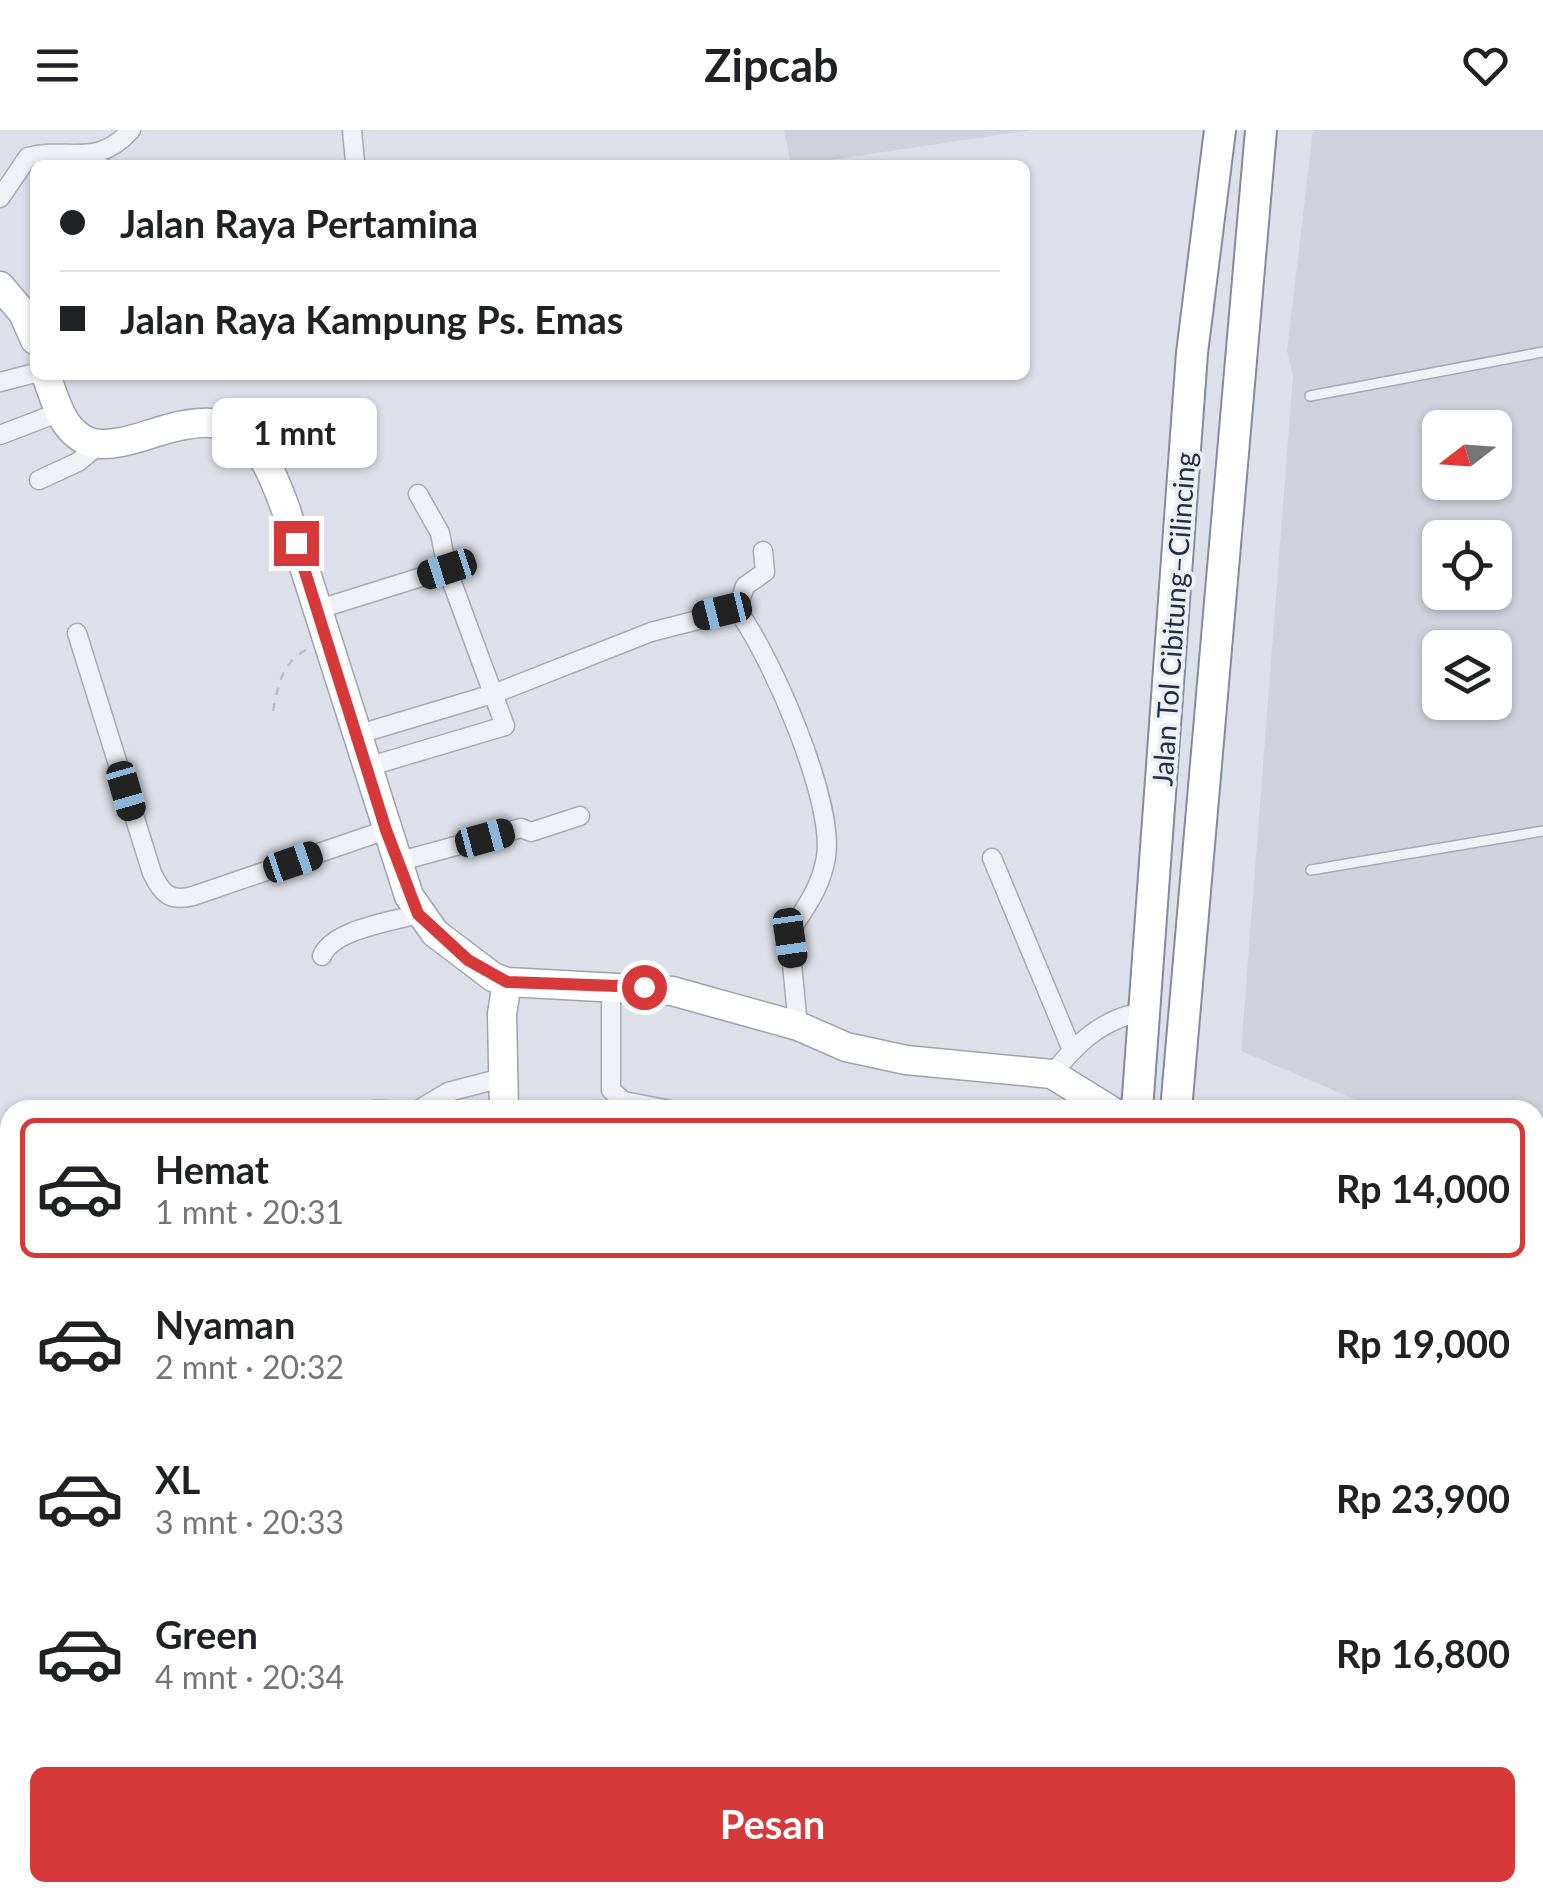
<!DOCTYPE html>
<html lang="id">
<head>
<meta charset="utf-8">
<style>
  :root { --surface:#fff; --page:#f2f2f2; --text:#202124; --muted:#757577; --line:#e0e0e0; --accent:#d6393a }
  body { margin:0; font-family:Lato,sans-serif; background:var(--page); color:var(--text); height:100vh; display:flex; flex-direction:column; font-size:38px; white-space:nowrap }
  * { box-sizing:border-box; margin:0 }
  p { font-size:32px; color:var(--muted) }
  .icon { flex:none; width:55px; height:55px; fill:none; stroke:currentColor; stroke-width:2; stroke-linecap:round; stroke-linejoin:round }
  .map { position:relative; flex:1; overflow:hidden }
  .details { position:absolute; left:0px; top:970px; width:1545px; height:802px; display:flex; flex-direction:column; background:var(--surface); border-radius:30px 30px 0 0; box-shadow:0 2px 8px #0004 }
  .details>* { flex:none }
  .guide { position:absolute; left:30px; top:30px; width:1000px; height:220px; border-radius:15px; box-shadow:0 2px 8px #0004; display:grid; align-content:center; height:220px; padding:0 30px; background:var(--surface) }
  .needle { width:65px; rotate:253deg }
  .fabs { position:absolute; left:1422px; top:280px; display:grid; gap:20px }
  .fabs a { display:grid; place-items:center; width:90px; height:90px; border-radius:15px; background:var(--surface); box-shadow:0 2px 8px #0004; font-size:50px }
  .end { position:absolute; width:45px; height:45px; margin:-22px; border:12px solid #d6393a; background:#fff; box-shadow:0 0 0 5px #fff }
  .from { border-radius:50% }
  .bubble { position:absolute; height:70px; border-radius:15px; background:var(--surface); box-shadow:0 2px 8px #0004; font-size:32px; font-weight:700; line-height:70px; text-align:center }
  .car { position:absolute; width:30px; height:60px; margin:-30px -15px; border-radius:12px; box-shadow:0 0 8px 2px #0007; background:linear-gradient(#222 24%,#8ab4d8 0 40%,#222 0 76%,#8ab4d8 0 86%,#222 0) }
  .guide b { display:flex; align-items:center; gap:35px; height:95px; font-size:38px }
  .guide b+b { border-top:2px solid var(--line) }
  .guide i { width:25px; height:25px; background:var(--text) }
  ul { padding:18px 0 0; list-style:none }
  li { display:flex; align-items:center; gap:30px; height:140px; margin:0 20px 15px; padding:0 10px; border:5px solid transparent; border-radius:15px }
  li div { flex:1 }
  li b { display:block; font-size:38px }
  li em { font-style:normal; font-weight:700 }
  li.selected { border-color:var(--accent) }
  li>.icon { width:90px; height:90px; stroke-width:1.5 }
  .button { display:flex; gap:20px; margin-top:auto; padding:20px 30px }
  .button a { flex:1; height:115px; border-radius:15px; background:var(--accent); color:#fff; font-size:40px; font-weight:700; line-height:115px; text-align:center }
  header { display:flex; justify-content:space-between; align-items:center; height:130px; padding:0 30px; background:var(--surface); font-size:45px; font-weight:700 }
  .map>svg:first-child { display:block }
  .built { fill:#cfd2dd; fill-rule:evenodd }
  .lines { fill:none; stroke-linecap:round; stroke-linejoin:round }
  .service-casing { stroke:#a6aab6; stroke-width:12 }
  .minor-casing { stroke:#a6aab6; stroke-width:21 }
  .primary-casing { stroke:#9ca2b5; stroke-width:31 }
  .motorway-casing { stroke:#848ba0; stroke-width:34 }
  .path { stroke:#bbbec7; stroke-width:2.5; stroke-dasharray:8 8; stroke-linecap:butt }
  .service { stroke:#f0f1f6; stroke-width:9 }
  .minor { stroke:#f0f1f6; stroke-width:18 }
  .primary { stroke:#fff; stroke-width:28 }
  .motorway { stroke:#fff; stroke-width:30 }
  .route { stroke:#d6393a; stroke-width:12 }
  .labels { text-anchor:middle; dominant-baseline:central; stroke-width:8; stroke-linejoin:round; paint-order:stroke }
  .street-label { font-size:28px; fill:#262b40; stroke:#edeff6 }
</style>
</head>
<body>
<header><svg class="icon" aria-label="menu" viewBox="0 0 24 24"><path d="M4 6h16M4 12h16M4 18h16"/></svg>Zipcab<svg class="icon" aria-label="heart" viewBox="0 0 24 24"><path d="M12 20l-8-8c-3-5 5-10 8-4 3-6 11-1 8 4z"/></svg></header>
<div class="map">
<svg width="1543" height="1771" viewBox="0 0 1543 1771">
  <rect width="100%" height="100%" fill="#dde0e8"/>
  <path class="built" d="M784 0H1032L797 35H791Z
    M1313 0H1543V1048L1535 1045V980H1381L1241 921 1293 246 1287 221ZM1440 298H1495V352H1440ZM1440 408H1495V462H1440ZM1440 518H1495V572H1440Z
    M10 1122V1329L0 1332V1125Z"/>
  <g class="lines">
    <g class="service-casing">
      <path id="service" d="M87 27 108 35
        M1310 266 1543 222
        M1311 740 1543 701
        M0 1196 10 1192"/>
    </g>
    <g class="minor-casing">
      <path id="minor" d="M352 0 355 32
        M0 68 28 27C68 16 96 39 131 0
        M0 252 35 243
        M0 305 60 282
        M39 350 78 332 99 315
        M316 480 447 439
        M737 480 745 456 765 442 763 421
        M77 503 152 743C162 764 170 772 193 766L386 700
        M356 605 496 563 651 502 737 480C771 525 835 672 826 727 821 758 805 778 789 803L798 896
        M367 637 505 596 447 439 440 403 418 364
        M992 728 1072 920
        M397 732 521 698 531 702 580 686
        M322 826C333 799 392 792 418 784
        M611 855V960L624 971 670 980
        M1052 944C1075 916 1097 893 1133 884
        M372 980H386
        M418 980 448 962 502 948
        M1535 1193 1543 1187
        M772 1762 776 1771
        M1048 1762 1052 1771
        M650 1771 711 1762
        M843 1771 846 1762
        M999 1771 1034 1762"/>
    </g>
    <g class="primary-casing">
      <path id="primary" d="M0 156 23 183 35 210
        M46 245C56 272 62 303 92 313 111 317 135 309 154 303 237 276 258 303 286 380L409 766 435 803 493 847 507 852 672 861 798 896 846 917 906 930 1052 944 1110 980
        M504 980 502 884 507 852
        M1535 1160 1543 1163
        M558 1762 559 1771"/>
    </g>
    <g class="motorway-casing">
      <path id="motorway" d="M1137 980 1192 223 1220 0
        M1176 980 1261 0
        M1146 1762V1771
        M1185 1762V1771"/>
    </g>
    <path class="path" d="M273 581C278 556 282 532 306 520"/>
    <use href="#service" class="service"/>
    <use href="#minor" class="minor"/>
    <use href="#primary" class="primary"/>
    <use href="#motorway" class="motorway"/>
  </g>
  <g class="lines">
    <path class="route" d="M296 413 386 700 418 784 468 830 507 852 644 857"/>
  </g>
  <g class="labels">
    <g class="street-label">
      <text transform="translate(1173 489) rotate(-86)">Jalan Tol Cibitung–Cilincing</text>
    </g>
  </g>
</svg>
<div class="fabs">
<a><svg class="needle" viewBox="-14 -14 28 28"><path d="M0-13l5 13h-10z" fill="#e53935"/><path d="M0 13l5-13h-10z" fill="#757577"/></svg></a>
<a><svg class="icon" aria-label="locate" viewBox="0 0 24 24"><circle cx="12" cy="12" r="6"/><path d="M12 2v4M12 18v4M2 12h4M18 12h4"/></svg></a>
<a><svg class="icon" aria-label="layers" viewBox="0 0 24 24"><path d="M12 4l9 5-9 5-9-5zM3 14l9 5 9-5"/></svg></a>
</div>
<i class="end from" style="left:644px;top:857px"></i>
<i class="end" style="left:296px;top:413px"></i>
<div class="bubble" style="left:212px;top:268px;width:165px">1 mnt</div>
<i class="car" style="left:447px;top:439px;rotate:252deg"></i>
<i class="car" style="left:722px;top:481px;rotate:256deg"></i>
<i class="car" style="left:126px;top:661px;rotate:164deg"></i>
<i class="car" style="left:485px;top:708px;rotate:75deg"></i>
<i class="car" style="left:293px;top:732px;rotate:71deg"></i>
<i class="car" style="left:790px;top:808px;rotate:172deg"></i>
<div class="guide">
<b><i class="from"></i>Jalan Raya Pertamina</b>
<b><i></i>Jalan Raya Kampung Ps. Emas</b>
</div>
<section class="details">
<ul>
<li class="selected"><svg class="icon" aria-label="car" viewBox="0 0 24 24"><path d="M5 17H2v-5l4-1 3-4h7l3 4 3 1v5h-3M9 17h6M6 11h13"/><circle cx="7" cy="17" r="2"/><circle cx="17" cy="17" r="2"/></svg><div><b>Hemat</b><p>1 mnt · 20:31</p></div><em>Rp 14,000</em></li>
<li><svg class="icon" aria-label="car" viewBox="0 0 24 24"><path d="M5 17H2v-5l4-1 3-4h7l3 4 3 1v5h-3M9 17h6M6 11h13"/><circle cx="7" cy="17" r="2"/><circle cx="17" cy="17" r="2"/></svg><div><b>Nyaman</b><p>2 mnt · 20:32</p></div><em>Rp 19,000</em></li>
<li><svg class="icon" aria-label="car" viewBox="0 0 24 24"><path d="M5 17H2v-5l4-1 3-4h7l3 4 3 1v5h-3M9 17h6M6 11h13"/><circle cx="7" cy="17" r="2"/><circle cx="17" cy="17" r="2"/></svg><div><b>XL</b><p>3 mnt · 20:33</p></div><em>Rp 23,900</em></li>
<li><svg class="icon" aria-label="car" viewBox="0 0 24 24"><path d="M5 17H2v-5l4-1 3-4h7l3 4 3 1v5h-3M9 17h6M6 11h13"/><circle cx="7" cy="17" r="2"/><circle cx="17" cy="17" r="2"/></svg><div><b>Green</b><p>4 mnt · 20:34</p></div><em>Rp 16,800</em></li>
</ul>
<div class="button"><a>Pesan</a></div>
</section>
</div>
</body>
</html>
